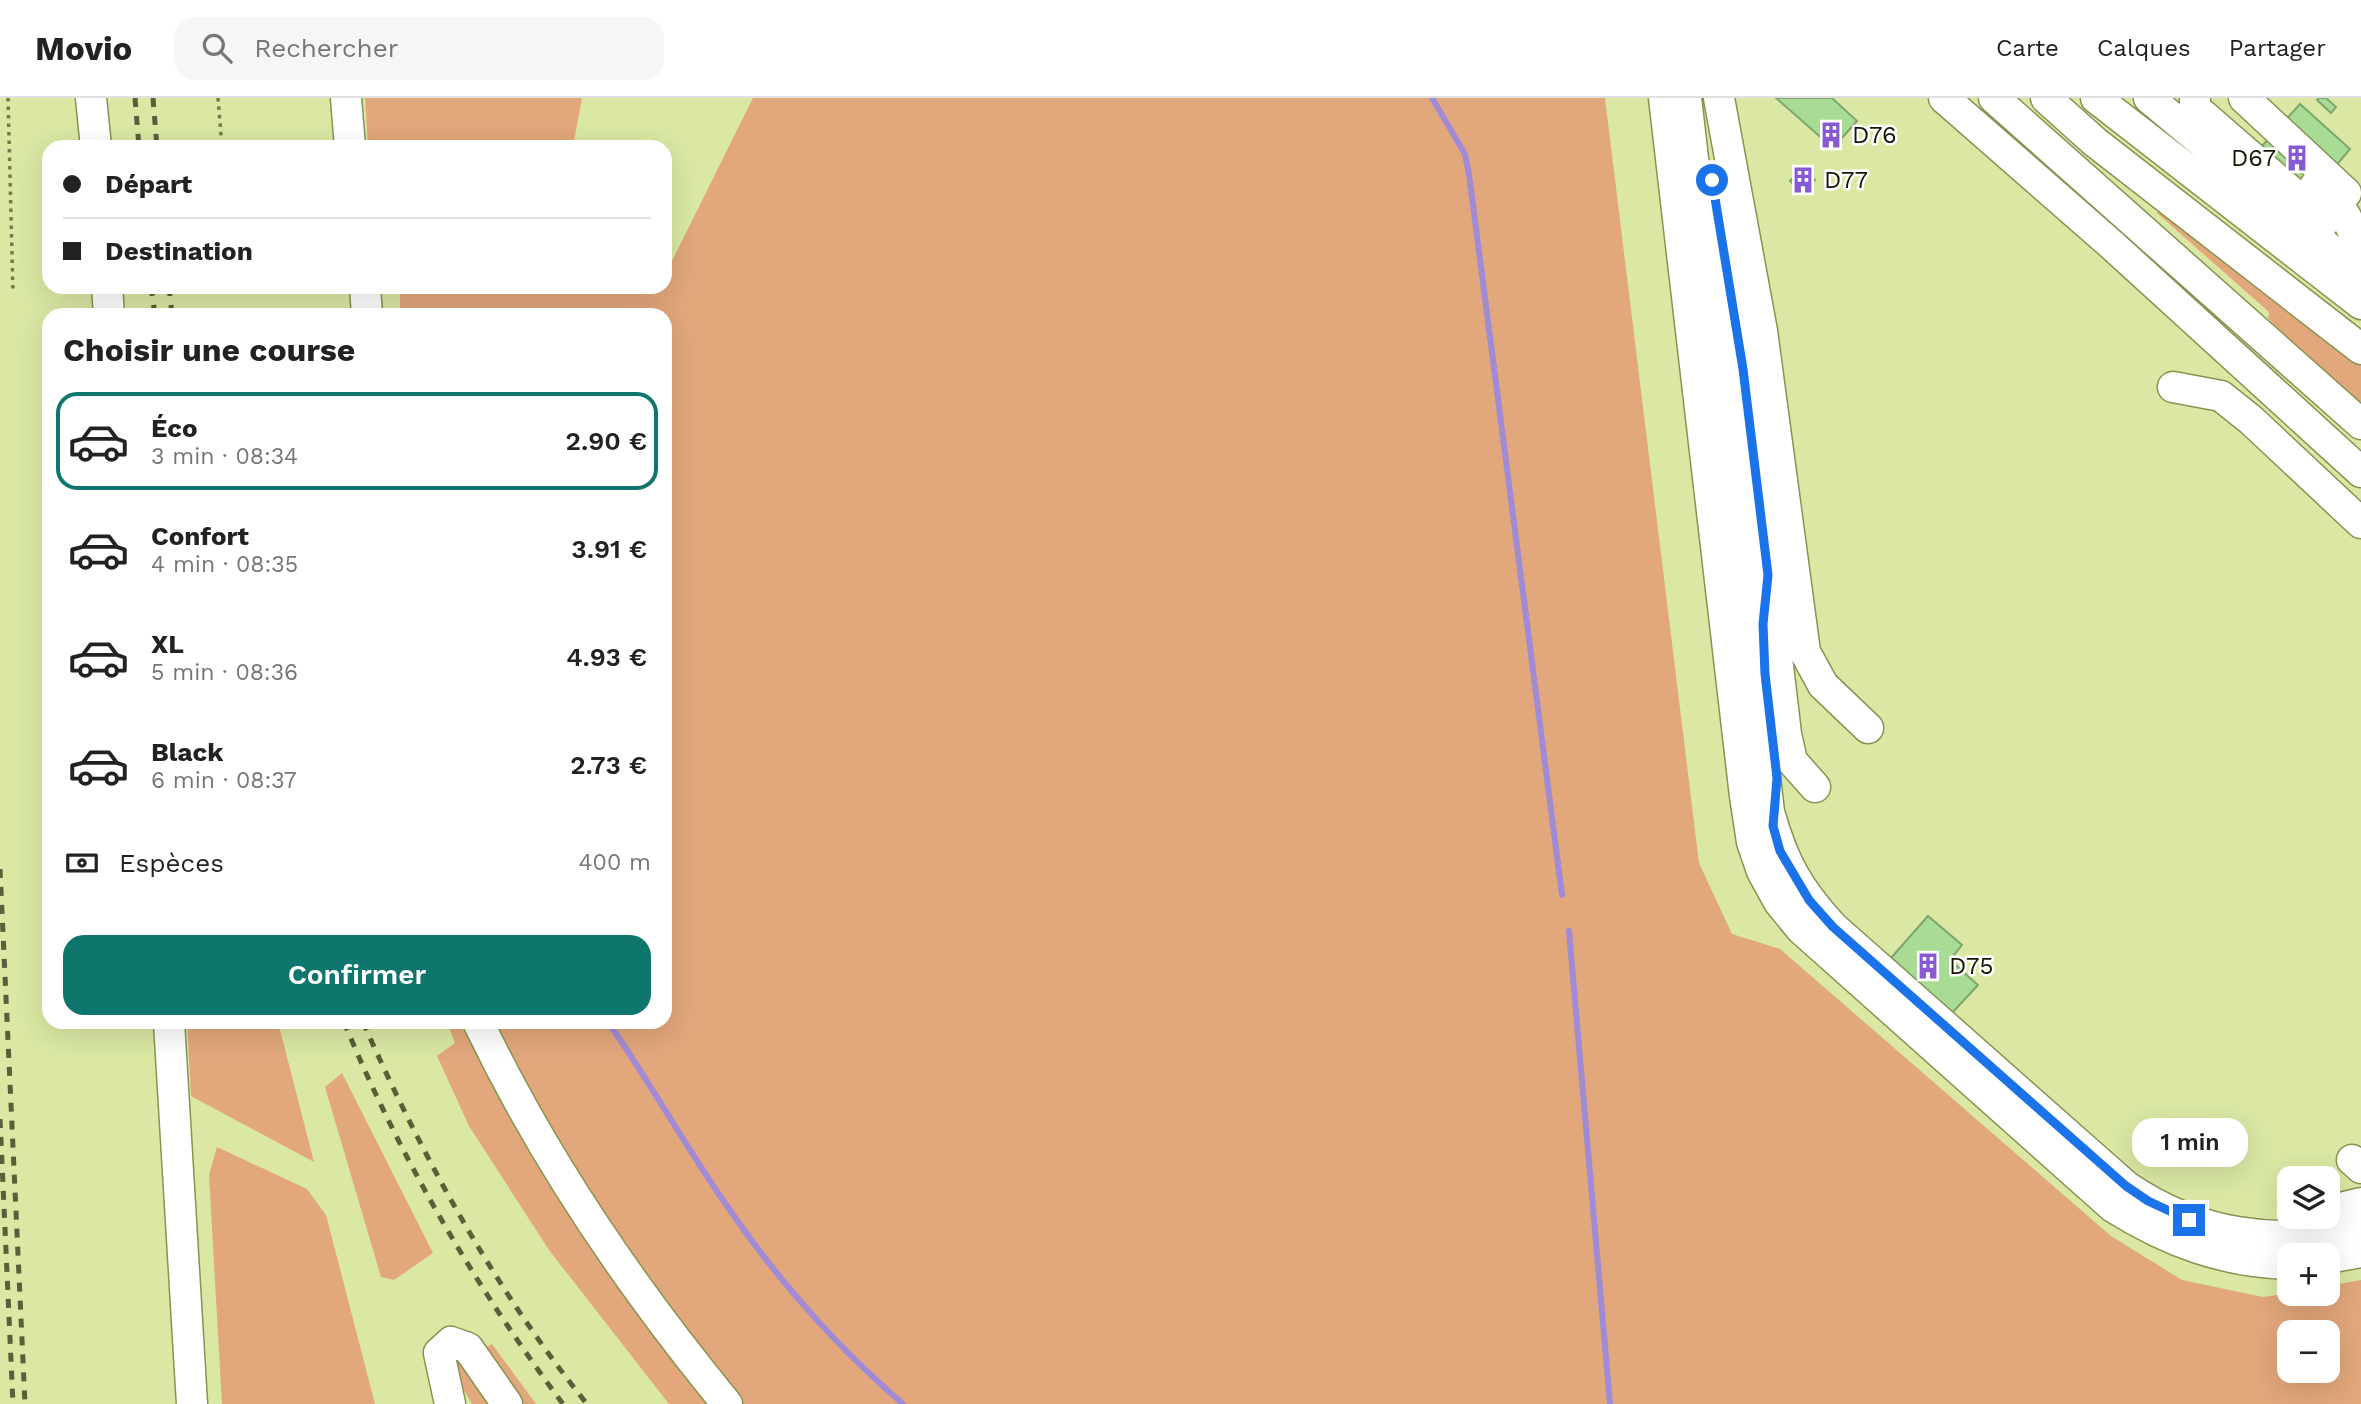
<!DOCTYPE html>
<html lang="fr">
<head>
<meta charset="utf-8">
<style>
  :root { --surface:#fff; --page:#f6f6f6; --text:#222; --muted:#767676; --line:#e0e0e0; --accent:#0f766e }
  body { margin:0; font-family:"Work Sans",sans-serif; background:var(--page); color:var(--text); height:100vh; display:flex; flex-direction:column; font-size:26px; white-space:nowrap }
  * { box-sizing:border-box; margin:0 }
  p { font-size:23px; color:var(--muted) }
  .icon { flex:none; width:38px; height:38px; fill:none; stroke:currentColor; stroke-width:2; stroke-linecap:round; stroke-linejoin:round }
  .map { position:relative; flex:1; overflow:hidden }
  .details { position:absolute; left:42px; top:210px; width:630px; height:721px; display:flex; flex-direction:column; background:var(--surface); border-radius:21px; box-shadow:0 7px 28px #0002 }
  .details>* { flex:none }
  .guide { position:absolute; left:42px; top:42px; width:630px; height:154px; border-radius:21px; box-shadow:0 7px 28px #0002; display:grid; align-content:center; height:154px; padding:0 21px; background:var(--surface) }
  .buttons { position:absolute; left:2277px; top:1068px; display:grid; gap:14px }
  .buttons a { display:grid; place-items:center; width:63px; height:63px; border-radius:14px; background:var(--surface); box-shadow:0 7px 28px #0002; font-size:35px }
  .end { position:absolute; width:32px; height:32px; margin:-16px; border:9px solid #1a73e8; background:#fff; box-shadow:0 0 0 4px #fff }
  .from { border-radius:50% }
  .bubble { position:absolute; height:49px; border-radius:21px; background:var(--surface); box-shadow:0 7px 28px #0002; font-size:23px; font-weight:600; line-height:49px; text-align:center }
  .guide b { display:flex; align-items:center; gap:24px; height:66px; font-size:26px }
  .guide b+b { border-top:2px solid var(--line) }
  .guide i { width:18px; height:18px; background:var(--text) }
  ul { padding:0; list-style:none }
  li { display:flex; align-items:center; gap:21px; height:98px; margin:0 14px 10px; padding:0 7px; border:4px solid transparent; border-radius:21px }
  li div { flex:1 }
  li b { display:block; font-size:26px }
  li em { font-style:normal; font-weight:600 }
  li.current { border-color:var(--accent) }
  li>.icon { width:63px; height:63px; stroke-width:1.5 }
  h2 { padding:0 21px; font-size:32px; line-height:84px }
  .pay { display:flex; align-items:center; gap:18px; height:77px; padding:0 21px; font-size:26px }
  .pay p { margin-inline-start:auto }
  .button { display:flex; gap:14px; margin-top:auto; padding:14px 21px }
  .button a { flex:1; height:80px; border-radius:21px; background:var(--accent); color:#fff; font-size:28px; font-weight:600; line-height:80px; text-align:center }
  header { display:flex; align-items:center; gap:42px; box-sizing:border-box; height:98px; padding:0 35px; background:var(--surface); border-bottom:2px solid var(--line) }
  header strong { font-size:33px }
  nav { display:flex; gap:38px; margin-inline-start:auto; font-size:24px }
  .search { width:490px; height:63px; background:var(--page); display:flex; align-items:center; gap:18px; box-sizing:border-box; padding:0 24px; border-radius:21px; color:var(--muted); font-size:26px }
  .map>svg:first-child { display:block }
  .green { fill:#e2a77b; fill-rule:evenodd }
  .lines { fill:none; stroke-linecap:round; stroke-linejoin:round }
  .stream { stroke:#a28bd5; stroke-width:6 }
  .building { fill:#a8dc95; stroke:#7da56e; stroke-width:2 }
  .minor-casing { stroke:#879351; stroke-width:33 }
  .path { stroke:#717a4e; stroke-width:3.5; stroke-dasharray:3.5 5; stroke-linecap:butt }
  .minor { stroke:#fff; stroke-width:30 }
  .rail { stroke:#585f39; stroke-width:5; stroke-dasharray:9 9; stroke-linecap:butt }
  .route { stroke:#1a73e8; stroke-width:9 }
  .labels { text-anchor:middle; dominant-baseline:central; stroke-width:5; stroke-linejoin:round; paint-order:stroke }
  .poi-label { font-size:24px; fill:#131700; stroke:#fff; text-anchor:start }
</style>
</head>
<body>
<header>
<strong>Movio</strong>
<div class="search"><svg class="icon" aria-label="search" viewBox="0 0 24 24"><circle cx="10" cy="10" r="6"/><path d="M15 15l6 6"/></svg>Rechercher</div>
<nav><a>Carte</a><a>Calques</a><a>Partager</a></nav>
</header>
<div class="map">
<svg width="2361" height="1306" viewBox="0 0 2361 1306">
  <rect width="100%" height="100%" fill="#dae8a4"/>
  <path class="green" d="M365 0H582L573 49H368Z
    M753 0H1605L1699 765 1732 836 1780 851 2111 1138 2182 1182 2263 1199 2289 1195H2328V1188L2361 1182V1306H669L549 1152 469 1028 437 958 455 945 447 924H665V217H400V189H665V177ZM2289 1234H2328V1272H2289Z
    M2165 107 2361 261V314L2276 229 2268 220 2269 214 2157 115Z
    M187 924H278L314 1064 191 998Z
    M342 975 433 1155 394 1182 381 1179 325 989Z
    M217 1049 307 1091 326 1117 375 1306H222L209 1077Z
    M492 1246 536 1306H472L450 1268Z"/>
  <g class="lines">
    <path class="stream" d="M1432 0 1465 56 1469 76 1562 797
      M1569 833 1610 1306
      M608 924C650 984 685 1048 727 1108 777 1181 836 1248 903 1306"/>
  </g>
  <path class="building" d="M1776 0H1832L1857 23 1833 50Z
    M2319 0H2326L2336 9 2331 15 2317 2Z
    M2300 6 2350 51 2295 116 2243 69Z
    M1802 70 1815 82 1803 95 1790 83Z
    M45 370H49V403H46Z
    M1928 818 1962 847 1950 862 1978 887 1952 915 1891 860Z"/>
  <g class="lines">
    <g class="minor-casing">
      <path id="minor" d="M91 0 96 49
        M346 0 350 49
        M1664 0 1745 698 1752 744 1762 773 1779 804 1801 831 2113 1109C2169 1144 2223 1164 2289 1166
        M1686 0 1769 714C1783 764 1798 791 1833 829L2126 1088C2196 1136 2279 1151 2361 1126
        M1719 0 1762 233 1805 554 1823 587 1868 630
        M1944 0 2112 147 2361 374
        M1994 0 2361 326
        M2046 0 2095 44 2361 251
        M2096 0 2361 206
        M2149 0 2361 177
        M2195 0V10L2325 123
        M2244 0 2346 95
        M2315 88 2345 117 2361 150
        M1716 103 1743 271 1786 636 1792 663 1815 689
        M107 189 109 217
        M365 189 367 217
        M2173 289 2221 298 2251 322 2361 425
        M169 924 192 1306
        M478 924C544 1062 630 1188 727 1306
        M2352 1062 2361 1070
        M2328 1113 2361 1105
        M2328 1160 2361 1154
        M450 1306 439 1255 451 1244 468 1250 507 1306"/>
    </g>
    <path class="path" d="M8 0 13 194
      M218 0 222 49"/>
    <use href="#minor" class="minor"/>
    <path class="rail" d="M135 0 139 49
      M153 0 157 49
      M151 189 155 217
      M169 189 172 217
      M0 771 25 1306
      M344 924C400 1060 475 1188 563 1306
      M363 924C423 1060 494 1190 587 1306
      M0 1021 13 1306"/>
  </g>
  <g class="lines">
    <path class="route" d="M1712 82 1743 271 1768 477 1763 526 1765 576 1777 680 1773 728 1780 753 1809 802 1833 829 2126 1088 2148 1103 2189 1122"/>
  </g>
  <defs>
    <g id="building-bare" transform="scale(2.1)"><path d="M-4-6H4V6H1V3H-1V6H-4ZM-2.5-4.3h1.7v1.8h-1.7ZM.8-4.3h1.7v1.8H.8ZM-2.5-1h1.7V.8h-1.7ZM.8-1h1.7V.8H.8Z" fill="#875ad3" stroke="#fff" stroke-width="2.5" paint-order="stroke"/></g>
  </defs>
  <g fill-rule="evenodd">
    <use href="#building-bare" x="1831" y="37"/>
    <use href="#building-bare" x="2297" y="60"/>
    <use href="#building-bare" x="1803" y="82"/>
    <use href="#building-bare" x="1928" y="868"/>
  </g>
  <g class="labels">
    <g class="poi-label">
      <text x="1852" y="37">D76</text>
      <text x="2276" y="60" text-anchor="end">D67</text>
      <text x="1824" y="82">D77</text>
      <text x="1949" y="868">D75</text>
    </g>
  </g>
</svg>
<div class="buttons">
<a><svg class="icon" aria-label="layers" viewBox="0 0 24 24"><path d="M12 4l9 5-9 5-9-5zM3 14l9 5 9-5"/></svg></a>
<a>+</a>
<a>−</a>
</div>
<i class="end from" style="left:1712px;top:82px"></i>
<i class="end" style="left:2189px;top:1122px"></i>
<div class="bubble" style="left:2132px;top:1020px;width:116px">1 min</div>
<div class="guide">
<b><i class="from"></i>Départ</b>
<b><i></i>Destination</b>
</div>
<section class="details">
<h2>Choisir une course</h2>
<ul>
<li class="current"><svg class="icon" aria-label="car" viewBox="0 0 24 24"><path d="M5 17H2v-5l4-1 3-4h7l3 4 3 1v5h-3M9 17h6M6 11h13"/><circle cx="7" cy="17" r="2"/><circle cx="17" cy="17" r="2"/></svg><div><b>Éco</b><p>3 min · 08:34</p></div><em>2.90 €</em></li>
<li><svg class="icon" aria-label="car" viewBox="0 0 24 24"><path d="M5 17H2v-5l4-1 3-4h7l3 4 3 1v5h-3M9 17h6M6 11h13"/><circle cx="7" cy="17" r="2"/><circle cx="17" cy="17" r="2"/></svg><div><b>Confort</b><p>4 min · 08:35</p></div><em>3.91 €</em></li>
<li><svg class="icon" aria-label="car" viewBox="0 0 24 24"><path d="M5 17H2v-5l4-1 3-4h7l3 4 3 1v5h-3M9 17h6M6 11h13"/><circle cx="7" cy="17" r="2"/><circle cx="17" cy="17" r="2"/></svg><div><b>XL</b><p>5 min · 08:36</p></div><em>4.93 €</em></li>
<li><svg class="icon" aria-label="car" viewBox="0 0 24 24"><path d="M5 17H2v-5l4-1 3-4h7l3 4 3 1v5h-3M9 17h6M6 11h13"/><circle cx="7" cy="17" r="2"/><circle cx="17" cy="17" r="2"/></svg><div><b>Black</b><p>6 min · 08:37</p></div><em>2.73 €</em></li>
</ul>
<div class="pay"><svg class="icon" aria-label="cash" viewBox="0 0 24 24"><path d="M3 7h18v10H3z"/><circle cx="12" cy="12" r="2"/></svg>Espèces<p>400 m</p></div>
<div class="button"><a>Confirmer</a></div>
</section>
</div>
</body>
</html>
